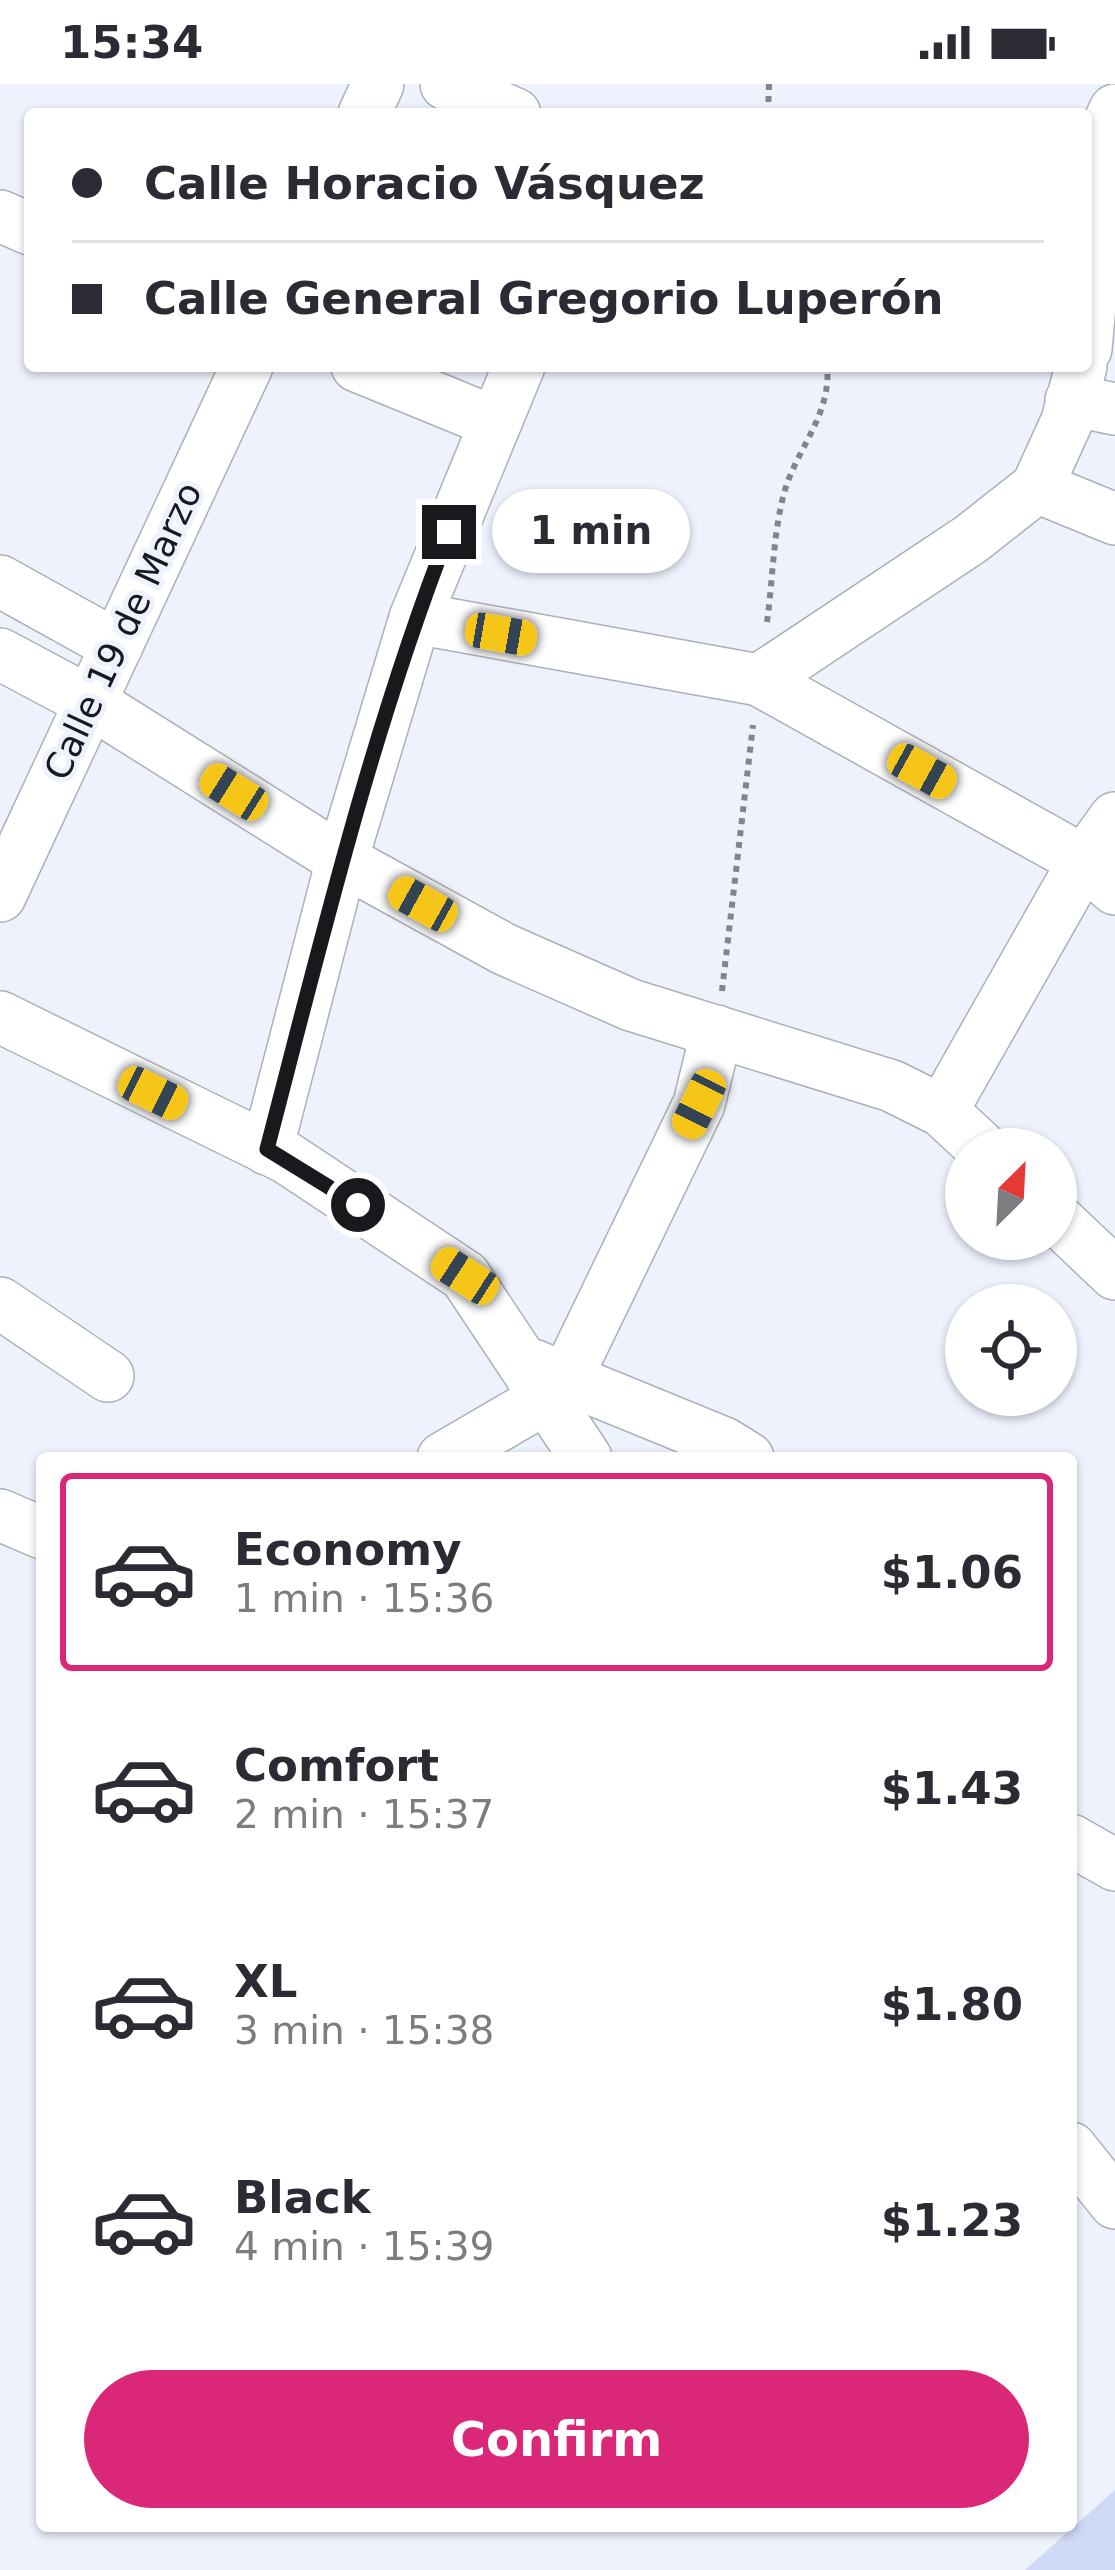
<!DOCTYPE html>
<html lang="en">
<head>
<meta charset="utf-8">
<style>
  :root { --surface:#fff; --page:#f2f2f3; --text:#2b2b33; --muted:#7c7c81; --line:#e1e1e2; --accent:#db2777 }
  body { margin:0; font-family:"DejaVu Sans",sans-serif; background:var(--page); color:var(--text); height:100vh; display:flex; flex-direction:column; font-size:45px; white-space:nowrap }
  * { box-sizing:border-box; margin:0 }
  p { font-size:39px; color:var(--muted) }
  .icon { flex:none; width:66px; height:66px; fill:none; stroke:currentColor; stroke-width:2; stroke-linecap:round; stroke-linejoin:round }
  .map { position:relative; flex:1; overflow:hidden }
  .sheet { position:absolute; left:36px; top:1368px; width:1041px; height:1080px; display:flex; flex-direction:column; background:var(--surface); border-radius:12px; box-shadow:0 3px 9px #0004 }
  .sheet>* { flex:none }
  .guide { position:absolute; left:24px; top:24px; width:1068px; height:264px; border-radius:12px; box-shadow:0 3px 9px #0004; display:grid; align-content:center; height:264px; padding:0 48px; background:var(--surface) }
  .needle { width:78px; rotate:24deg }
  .buttons { position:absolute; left:945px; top:1044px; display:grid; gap:24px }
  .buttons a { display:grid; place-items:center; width:132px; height:132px; border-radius:50%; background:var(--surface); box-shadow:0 3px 9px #0004; font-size:60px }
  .end { position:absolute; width:54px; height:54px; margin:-27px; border:15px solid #18191d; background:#fff; box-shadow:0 0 0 6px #fff }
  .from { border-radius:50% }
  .bubble { position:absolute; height:84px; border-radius:42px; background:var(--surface); box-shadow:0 3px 9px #0004; font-size:39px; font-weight:600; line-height:84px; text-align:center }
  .car { position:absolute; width:36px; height:72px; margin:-36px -18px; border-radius:15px; box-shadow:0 0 9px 3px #0007; background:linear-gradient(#f5c518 24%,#345 0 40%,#f5c518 0 76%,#345 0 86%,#f5c518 0) }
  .guide b { display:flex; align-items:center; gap:42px; height:114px; font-size:45px }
  .guide b+b { border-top:3px solid var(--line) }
  .guide i { width:30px; height:30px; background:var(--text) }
  ul { padding:21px 0 0; list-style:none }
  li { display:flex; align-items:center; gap:36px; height:198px; margin:0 24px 18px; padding:0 24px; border:6px solid transparent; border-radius:12px }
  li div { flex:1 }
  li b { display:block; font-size:45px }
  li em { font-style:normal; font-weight:600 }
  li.on { border-color:var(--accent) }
  li>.icon { width:108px; height:108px; stroke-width:1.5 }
  .primary-button { display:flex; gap:24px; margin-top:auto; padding:24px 48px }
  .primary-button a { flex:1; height:138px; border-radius:72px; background:var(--accent); color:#fff; font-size:48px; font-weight:600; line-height:138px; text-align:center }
  .status { display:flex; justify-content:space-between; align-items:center; height:84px; padding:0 60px; background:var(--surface); direction:ltr }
  .status svg { height:33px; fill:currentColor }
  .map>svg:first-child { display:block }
  .green { fill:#cfd9f5 }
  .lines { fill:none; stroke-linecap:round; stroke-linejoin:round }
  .minor-casing { stroke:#acb0ba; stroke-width:54 }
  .path { stroke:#83858d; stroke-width:6; stroke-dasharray:6 6; stroke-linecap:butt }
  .minor { stroke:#fff; stroke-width:51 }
  .route { stroke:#18191d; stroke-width:15 }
  .labels { text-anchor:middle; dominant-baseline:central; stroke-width:10; stroke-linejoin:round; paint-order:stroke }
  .street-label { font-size:36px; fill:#18191d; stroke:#eef2fd }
</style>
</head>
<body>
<div class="status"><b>15:34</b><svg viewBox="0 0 49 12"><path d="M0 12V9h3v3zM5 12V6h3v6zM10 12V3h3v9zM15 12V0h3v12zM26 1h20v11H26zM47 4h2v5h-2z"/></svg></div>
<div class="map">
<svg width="1115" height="2486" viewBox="0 0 1115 2486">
  <rect width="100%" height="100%" fill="#eef2fd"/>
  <path class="green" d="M1115 2406V2486H1025Z"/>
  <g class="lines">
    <g class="minor-casing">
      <path id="minor" d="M446 0 515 30
        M364 30 378 0
        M0 132 30 145
        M1086 265 1106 45 1115 26
        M357 282 494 338
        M1071 316 1115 325
        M1037 403 1115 435
        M0 497 117 562
        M415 534 759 596 1084 777 1115 805
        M0 570 90 618 342 776 504 865 631 921 892 1002 942 1027 983 1065
        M759 596 971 455 1037 403 1067 337 1081 282
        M0 812 247 282
        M0 933 287 1074 465 1192 586 1374
        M942 1027 1084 777 1115 734
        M267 1065 342 776 415 534 519 282
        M1056 1134 1115 1190
        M0 1219 108 1292
        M533 1281 724 1359 748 1374
        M566 1295 699 1020 717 947
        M443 1374 546 1314
        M0 1431 42 1449
        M1071 1756 1115 1781
        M1071 2064 1115 2119"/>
    </g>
    <path class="path" d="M768 30 769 0
      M767 538C773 496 773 447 785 406 797 365 832 329 827 282
      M722 907 753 641"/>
    <use href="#minor" class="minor"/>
  </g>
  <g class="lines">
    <path class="route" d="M358 1121 267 1065C321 858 371 648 449 448"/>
  </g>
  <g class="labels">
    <g class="street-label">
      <text transform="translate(123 547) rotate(-65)">Calle 19 de Marzo</text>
    </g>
  </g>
</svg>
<div class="buttons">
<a><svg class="needle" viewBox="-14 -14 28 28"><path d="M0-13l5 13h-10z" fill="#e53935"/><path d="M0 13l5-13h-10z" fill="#7c7c81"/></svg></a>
<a><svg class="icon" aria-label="locate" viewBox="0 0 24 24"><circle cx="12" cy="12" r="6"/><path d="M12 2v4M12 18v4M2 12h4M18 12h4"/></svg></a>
</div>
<i class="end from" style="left:358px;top:1121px"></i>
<i class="end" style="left:449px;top:448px"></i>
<div class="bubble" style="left:492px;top:405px;width:198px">1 min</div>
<i class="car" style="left:501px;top:550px;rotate:100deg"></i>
<i class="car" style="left:922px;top:687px;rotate:119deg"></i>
<i class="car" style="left:234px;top:708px;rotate:302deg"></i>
<i class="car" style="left:423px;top:820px;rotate:299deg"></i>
<i class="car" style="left:153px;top:1009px;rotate:116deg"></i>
<i class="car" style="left:699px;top:1020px;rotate:206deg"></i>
<i class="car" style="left:465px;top:1192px;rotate:303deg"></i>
<div class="guide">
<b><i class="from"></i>Calle Horacio Vásquez</b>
<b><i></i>Calle General Gregorio Luperón</b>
</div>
<section class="sheet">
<ul>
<li class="on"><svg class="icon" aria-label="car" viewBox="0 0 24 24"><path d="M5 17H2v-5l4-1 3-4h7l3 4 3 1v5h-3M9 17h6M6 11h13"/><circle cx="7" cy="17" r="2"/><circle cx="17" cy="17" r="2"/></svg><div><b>Economy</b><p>1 min · 15:36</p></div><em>$1.06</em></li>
<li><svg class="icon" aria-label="car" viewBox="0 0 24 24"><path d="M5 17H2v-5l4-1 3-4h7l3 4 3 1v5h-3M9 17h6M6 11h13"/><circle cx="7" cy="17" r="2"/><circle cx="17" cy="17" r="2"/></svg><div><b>Comfort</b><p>2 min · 15:37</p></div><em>$1.43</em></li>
<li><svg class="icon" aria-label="car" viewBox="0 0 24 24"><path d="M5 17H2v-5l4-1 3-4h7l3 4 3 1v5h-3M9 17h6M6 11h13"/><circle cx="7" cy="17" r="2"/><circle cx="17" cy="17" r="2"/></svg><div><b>XL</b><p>3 min · 15:38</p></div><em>$1.80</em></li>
<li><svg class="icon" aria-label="car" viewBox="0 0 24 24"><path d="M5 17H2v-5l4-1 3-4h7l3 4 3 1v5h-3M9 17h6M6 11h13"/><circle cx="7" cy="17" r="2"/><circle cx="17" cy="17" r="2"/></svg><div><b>Black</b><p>4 min · 15:39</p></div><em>$1.23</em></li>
</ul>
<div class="primary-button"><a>Confirm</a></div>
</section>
</div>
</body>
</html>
